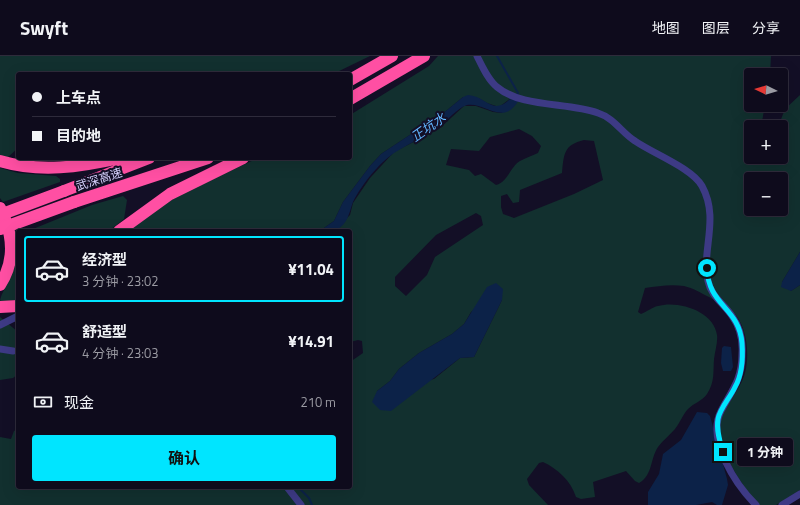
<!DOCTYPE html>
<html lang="zh">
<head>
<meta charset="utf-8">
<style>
  :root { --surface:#0e0b1c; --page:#171425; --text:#f1f3f6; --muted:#9b9ba3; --line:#2e2b3b; --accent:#00e5ff }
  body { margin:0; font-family:"Titillium Web","Noto Sans SC",sans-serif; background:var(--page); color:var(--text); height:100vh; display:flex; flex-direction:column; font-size:15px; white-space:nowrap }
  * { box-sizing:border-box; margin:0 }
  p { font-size:13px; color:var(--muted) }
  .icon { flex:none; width:22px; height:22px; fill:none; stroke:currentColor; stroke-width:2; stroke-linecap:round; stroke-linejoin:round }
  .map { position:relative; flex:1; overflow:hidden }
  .side { position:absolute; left:16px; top:173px; width:336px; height:260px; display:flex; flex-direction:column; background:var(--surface); border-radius:4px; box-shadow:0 4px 16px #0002,0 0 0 1px var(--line) }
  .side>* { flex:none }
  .guide { position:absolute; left:16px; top:16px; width:336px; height:88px; border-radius:4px; box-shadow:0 4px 16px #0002,0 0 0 1px var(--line); display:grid; align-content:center; height:88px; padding:0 16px; background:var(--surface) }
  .needle { width:26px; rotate:275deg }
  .tools { position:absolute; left:744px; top:12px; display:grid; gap:8px }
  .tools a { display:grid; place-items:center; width:44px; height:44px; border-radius:4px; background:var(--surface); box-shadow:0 4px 16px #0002,0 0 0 1px var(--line); font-size:20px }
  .end { position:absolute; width:18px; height:18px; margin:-9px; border:5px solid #00e5ff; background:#111; box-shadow:0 0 0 2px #111 }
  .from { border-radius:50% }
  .bubble { position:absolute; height:28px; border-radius:4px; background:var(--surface); box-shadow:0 4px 16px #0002,0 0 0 1px var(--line); font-size:13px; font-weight:700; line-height:28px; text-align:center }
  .guide b { display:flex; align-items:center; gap:14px; height:38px; font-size:15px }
  .guide b+b { border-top:1px solid var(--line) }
  .guide i { width:10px; height:10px; background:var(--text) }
  ul { padding:7px 0 0; list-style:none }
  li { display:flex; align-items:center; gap:12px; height:66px; margin:0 8px 6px; padding:0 8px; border:2px solid transparent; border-radius:4px }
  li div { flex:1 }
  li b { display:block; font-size:15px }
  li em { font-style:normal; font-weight:700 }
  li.active { border-color:var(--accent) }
  li>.icon { width:36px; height:36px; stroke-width:1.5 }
  .pay { display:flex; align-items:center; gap:10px; height:44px; padding:0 16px; font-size:15px }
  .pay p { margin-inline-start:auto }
  .primary-button { display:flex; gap:8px; margin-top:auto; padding:8px 16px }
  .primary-button a { flex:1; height:46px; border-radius:4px; background:var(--accent); color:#111; font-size:16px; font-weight:700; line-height:46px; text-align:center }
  header { display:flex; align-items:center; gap:24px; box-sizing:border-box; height:56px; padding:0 20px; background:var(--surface); border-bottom:1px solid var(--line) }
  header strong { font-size:19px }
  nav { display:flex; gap:22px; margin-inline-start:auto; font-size:14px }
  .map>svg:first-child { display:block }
  .green { fill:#12302f; fill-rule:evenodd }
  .water { fill:#0c2248 }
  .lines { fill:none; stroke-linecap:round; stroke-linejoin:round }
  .stream { stroke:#0c2248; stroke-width:2 }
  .street { stroke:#3d3a85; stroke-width:7 }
  .highway { stroke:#ff4fa3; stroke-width:12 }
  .highway-bridge { stroke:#ff4fa3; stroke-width:12 }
  .route { stroke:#00e5ff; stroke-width:5 }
  .labels { text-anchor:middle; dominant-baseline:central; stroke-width:4; stroke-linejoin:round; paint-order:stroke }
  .street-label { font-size:12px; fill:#d9d4ff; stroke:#130f26 }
  .water-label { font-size:13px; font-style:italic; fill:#62b6ff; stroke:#130f26 }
</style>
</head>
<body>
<header>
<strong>Swyft</strong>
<nav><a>地图</a><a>图层</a><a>分享</a></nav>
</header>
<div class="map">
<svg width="800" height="449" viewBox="0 0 800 449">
  <rect width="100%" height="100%" fill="#130f26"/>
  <path class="green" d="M0 0H370L333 18H18V92L7 102 0 101Z
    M438 0H771L770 19H751V49H765L761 71H751V101H781V71H778L785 53 800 39V196L782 226 791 235 800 229V434L776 449H759C739 426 722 400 720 369 720 356 741 333 745 317 750 298 747 269 732 255 727 249 716 245 709 241 701 237 693 232 684 230 671 228 658 230 645 232L638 256 641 258C647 256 652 251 658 250 678 244 714 255 717 279 718 286 715 295 714 303 713 316 715 326 707 338 702 345 694 347 688 353 683 358 680 367 675 373 670 379 663 384 658 391 650 403 653 419 639 427L635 425 626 415 593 426 595 441 581 443 576 441C571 425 558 413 543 406L539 407 527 423 529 429 548 449H0V381L11 383 14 375 18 373V431H350V306L363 297 362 285 358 284 350 286V175H334L350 159 353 147 370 122 394 96 439 73 464 50H476L493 56 502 57 511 42 499 51 487 47 478 42 463 41 446 55 381 98 370 110 343 146 334 165 324 172 315 175H127L167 144 258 102H350V59L429 10ZM519 73 532 80 541 90 538 97C532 100 525 102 520 105 510 111 508 126 496 129L481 118 475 120 469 114 446 109 451 93 479 95 490 81ZM584 84 594 85 603 124 574 138 514 162 503 158 501 151V140L507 138 513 147 519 146 520 134 562 117C564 97 564 89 584 84ZM751 123H781V153H751ZM476 157 481 160 483 169 435 201 427 219 406 240 395 230V221L436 179ZM502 233V244L474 301 460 302 434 323 377 335 390 325 399 313 419 297 452 278 464 268 471 256Z
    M0 112 18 117 56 120 60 123V126L3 146 0 142Z
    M123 140 127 144 124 163 109 175H28L92 149Z
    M18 181V244L0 246C0 238 13 219 15 209 17 200 15 189 18 181Z
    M0 261 18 276V318L13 322 0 324Z"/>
  <path class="water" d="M468 39C487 40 492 61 511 42L519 44C503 71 486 46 467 49 461 51 457 55 452 59 432 78 421 81 399 94 381 104 362 128 353 146 349 157 348 168 336 174 331 177 321 175 315 175L324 172 334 165 343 146 370 110 381 98 446 55 463 41Z
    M800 196V229L791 235 781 231 782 226Z
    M496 227 503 233 502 244 474 301 460 302 391 355 380 354 372 346 377 335 390 325 399 313 419 297 452 278 464 268 487 231Z
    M724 290 731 291 733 311 731 315H723L721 307 722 292Z
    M697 356 707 357 710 360 727 423 728 429 722 449H717L712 446 696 449H648V436L659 418 663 398 681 384Z"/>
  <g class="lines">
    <path class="stream" d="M497 0 518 37 517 39
      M298 431 309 442 312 449"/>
    <path class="street" d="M477 0C482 10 488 24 497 31 522 52 568 46 598 57 614 62 622 77 635 85 652 97 692 112 702 130 720 163 701 194 708 225 711 240 723 247 732 260 740 271 743 284 742 298 742 324 732 334 721 355 706 384 736 429 756 449
      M0 269 18 260
      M0 293 13 295
      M287 431 301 449
      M782 449 800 438"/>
    <path class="highway" d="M350 24 392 0
      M350 43 424 0
      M0 105C40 117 80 111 120 102
      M64 135 149 102
      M74 146 208 102
      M0 152C13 177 16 204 0 229
      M119 175 170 138 243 102
      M0 251 18 250"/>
    <path class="highway-bridge" d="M0 159 64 135
      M0 173 74 146"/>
  </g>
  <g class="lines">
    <path class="route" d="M707 212C708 250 739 251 742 287 743 301 742 319 735 331 730 342 720 352 718 363 716 374 720 386 723 396"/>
  </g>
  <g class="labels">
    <g class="street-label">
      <text transform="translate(99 123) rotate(-18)">武深高速</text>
    </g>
    <g class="water-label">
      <text transform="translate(428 71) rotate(-35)">正坑水</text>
    </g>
  </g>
</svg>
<div class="tools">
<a><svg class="needle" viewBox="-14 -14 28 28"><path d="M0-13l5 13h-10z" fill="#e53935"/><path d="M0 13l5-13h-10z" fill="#9b9ba3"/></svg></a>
<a>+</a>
<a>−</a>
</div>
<i class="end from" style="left:707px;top:212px"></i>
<i class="end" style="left:723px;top:396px"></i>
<div class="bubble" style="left:737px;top:382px;width:56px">1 分钟</div>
<div class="guide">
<b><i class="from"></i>上车点</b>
<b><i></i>目的地</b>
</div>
<section class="side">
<ul>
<li class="active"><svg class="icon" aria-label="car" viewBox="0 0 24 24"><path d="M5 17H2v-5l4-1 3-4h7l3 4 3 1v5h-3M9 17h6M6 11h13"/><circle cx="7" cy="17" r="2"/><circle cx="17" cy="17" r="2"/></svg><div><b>经济型</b><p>3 分钟 · 23:02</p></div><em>¥11.04</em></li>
<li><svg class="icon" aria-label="car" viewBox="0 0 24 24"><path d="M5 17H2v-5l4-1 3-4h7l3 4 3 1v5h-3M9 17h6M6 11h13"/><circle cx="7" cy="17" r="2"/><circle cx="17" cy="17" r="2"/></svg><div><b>舒适型</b><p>4 分钟 · 23:03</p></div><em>¥14.91</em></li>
</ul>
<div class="pay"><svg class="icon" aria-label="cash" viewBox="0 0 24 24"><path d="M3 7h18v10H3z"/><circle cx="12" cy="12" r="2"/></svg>现金<p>210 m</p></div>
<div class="primary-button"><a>确认</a></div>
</section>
</div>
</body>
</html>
